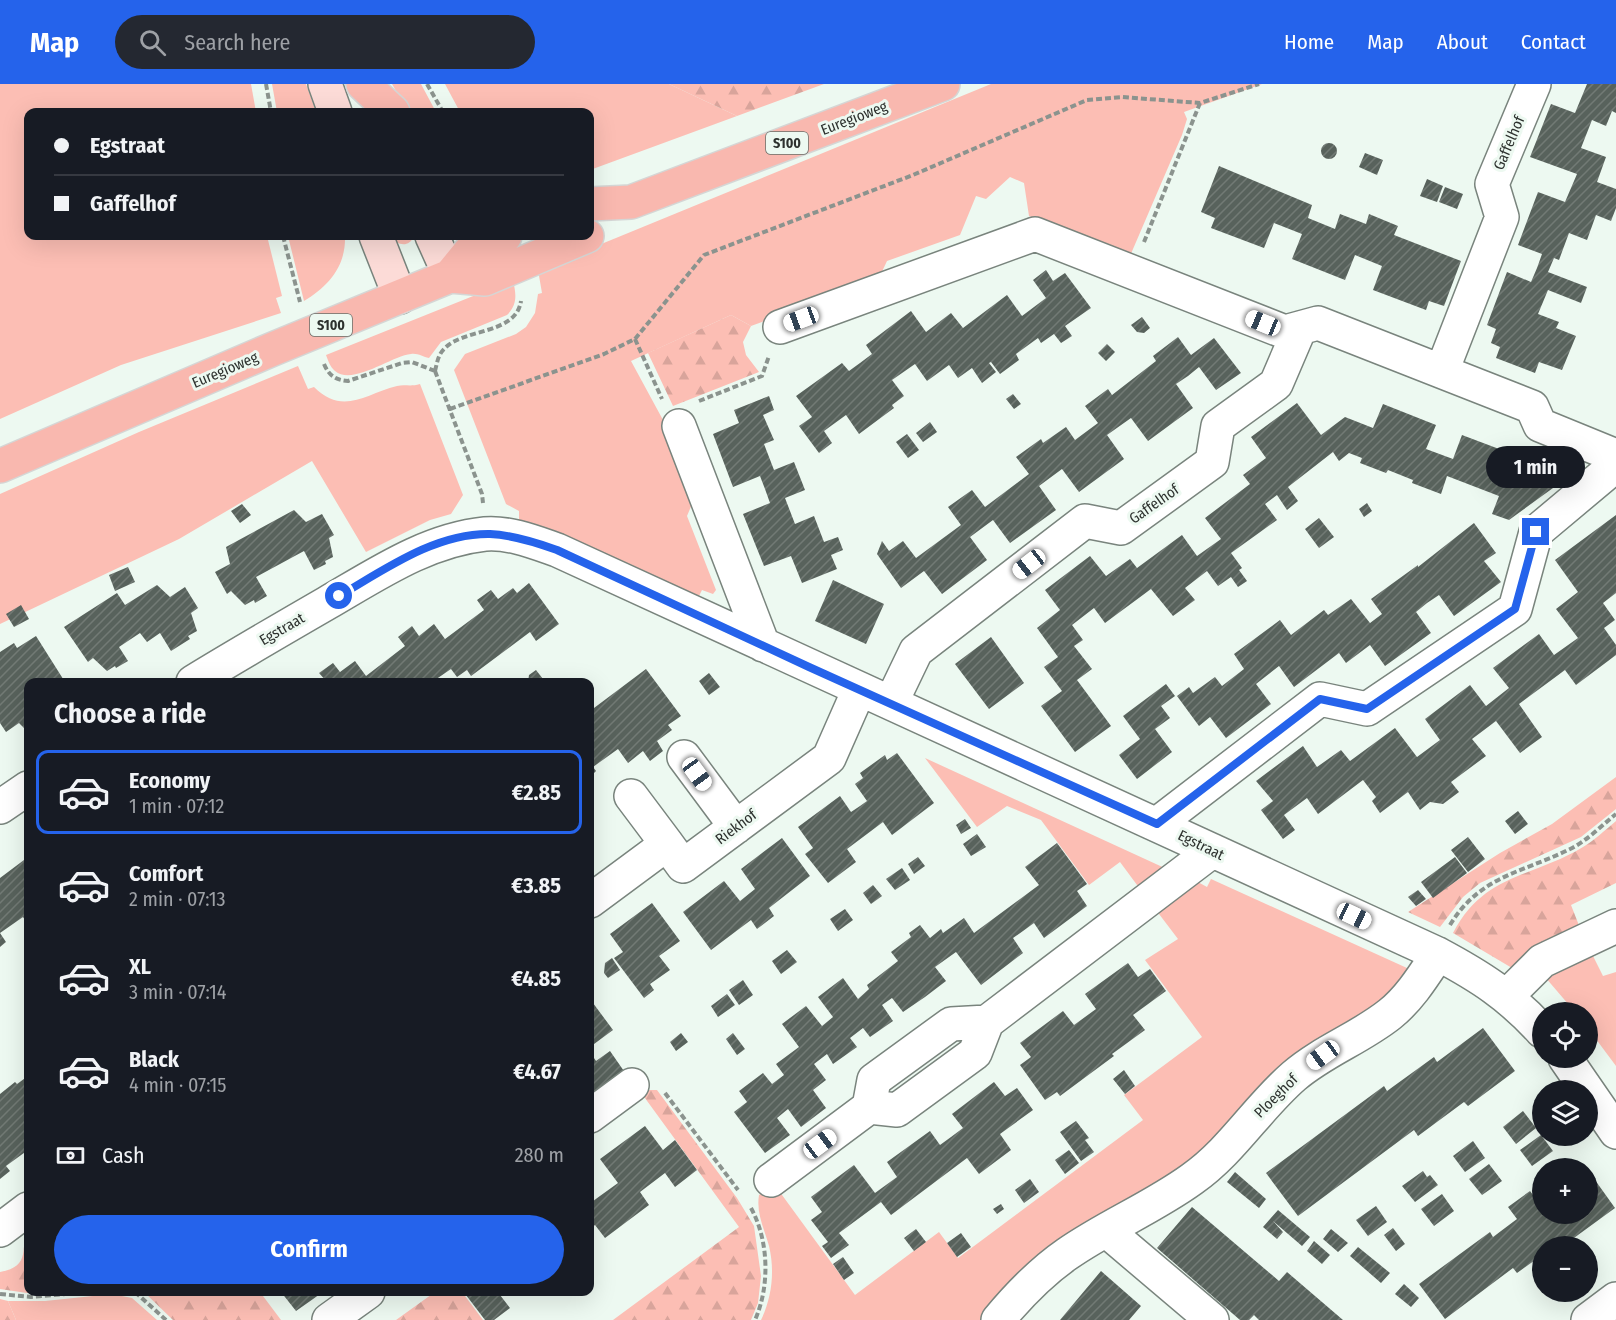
<!DOCTYPE html>
<html lang="en">
<head>
<meta charset="utf-8">
<style>
  :root { --surface:#171b24; --page:#242831; --text:#f1f3f6; --muted:#9ea1a6; --line:#363941; --accent:#2563eb }
  body { margin:0; font-family:"Fira Sans Condensed",sans-serif; background:var(--page); color:var(--text); height:100vh; display:flex; flex-direction:column; font-size:22px; white-space:nowrap }
  * { box-sizing:border-box; margin:0 }
  p { font-size:20px; color:var(--muted) }
  .icon { flex:none; width:33px; height:33px; fill:none; stroke:currentColor; stroke-width:2; stroke-linecap:round; stroke-linejoin:round }
  .map { position:relative; flex:1; overflow:hidden }
  .side { position:absolute; left:24px; top:594px; width:570px; height:618px; display:flex; flex-direction:column; background:var(--surface); border-radius:12px; box-shadow:0 6px 24px #0002 }
  .side>* { flex:none }
  .hud { position:absolute; left:24px; top:24px; width:570px; height:132px; border-radius:12px; box-shadow:0 6px 24px #0002; display:grid; align-content:center; height:132px; padding:0 30px; background:var(--surface) }
  .tools { position:absolute; left:1532px; top:918px; display:grid; gap:12px }
  .tools a { display:grid; place-items:center; width:66px; height:66px; border-radius:50%; background:var(--surface); box-shadow:0 6px 24px #0002; font-size:30px }
  .end { position:absolute; width:27px; height:27px; margin:-14px; border:8px solid #2563eb; background:#fff; box-shadow:0 0 0 3px #fff }
  .from { border-radius:50% }
  .bubble { position:absolute; height:42px; border-radius:21px; background:var(--surface); box-shadow:0 6px 24px #0002; font-size:20px; font-weight:700; line-height:42px; text-align:center }
  .car { position:absolute; width:18px; height:36px; margin:-18px -9px; border-radius:8px; box-shadow:0 0 4px 2px #0007; background:linear-gradient(#fff 24%,#345 0 40%,#fff 0 76%,#345 0 86%,#fff 0) }
  .hud b { display:flex; align-items:center; gap:21px; height:57px; font-size:22px }
  .hud b+b { border-top:2px solid var(--line) }
  .hud i { width:15px; height:15px; background:var(--text) }
  ul { padding:0; list-style:none }
  li { display:flex; align-items:center; gap:18px; height:84px; margin:0 12px 9px; padding:0 18px; border:3px solid transparent; border-radius:12px }
  li div { flex:1 }
  li b { display:block; font-size:22px }
  li em { font-style:normal; font-weight:700 }
  li.on { border-color:var(--accent) }
  li>.icon { width:54px; height:54px; stroke-width:1.5 }
  h2 { padding:0 30px; font-size:27px; line-height:72px }
  .pay { display:flex; align-items:center; gap:15px; height:66px; padding:0 30px; font-size:22px }
  .pay p { margin-inline-start:auto }
  .cta { display:flex; gap:12px; margin-top:auto; padding:12px 30px }
  .cta a { flex:1; height:69px; border-radius:36px; background:var(--accent); color:#fff; font-size:24px; font-weight:700; line-height:69px; text-align:center }
  header { display:flex; align-items:center; gap:36px; box-sizing:border-box; height:84px; padding:0 30px; background:var(--accent); color:#fff }
  header strong { font-size:28px }
  nav { display:flex; gap:33px; margin-inline-start:auto; font-size:21px }
  .search { width:420px; height:54px; background:var(--page); display:flex; align-items:center; gap:15px; box-sizing:border-box; padding:0 21px; border-radius:33px; color:var(--muted); font-size:22px }
  .map>svg:first-child { display:block }
  .green { fill:#fcbeb4 }
  .forest { fill:url(#forest-firs) }
  .building { fill:url(#building-hatch) }
  .lines { fill:none; stroke-linecap:round; stroke-linejoin:round }
  .street-casing { stroke:#79847d; stroke-width:36 }
  .secondary-casing { stroke:#79847d; stroke-width:36 }
  .primary-casing { stroke:#d5d6d5; stroke-width:36 }
  .path { stroke:#8b938e; stroke-width:4; stroke-dasharray:6 3; stroke-linecap:butt }
  .street { stroke:#fff; stroke-width:33 }
  .secondary { stroke:#fcdbd7; stroke-width:33 }
  .primary { stroke:#f9b8af; stroke-width:33 }
  .route { stroke:#2563eb; stroke-width:8 }
  .labels { text-anchor:middle; dominant-baseline:central; stroke-width:6; stroke-linejoin:round; paint-order:stroke }
  .shield { fill:#edf9f1; stroke:#676d68; stroke-width:1.5 }
  .shield-label { font-size:14px; font-weight:bold; fill:#2d312e }
  .street-label { font-size:15px; fill:#2d312e; stroke:#edf9f1 }
</style>
</head>
<body>
<header>
<strong>Map</strong>
<div class="search"><svg class="icon" aria-label="search" viewBox="0 0 24 24"><circle cx="10" cy="10" r="6"/><path d="M15 15l6 6"/></svg>Search here</div>
<nav><a>Home</a><a>Map</a><a>About</a><a>Contact</a></nav>
</header>
<div class="map">
<svg width="1616" height="1236" viewBox="0 0 1616 1236">
  <defs>
    <pattern id="forest-firs" width="22" height="20" patternUnits="userSpaceOnUse" patternTransform="scale(1.5)"><rect width="22" height="20" fill="#fcbeb4"/><path d="M5 1l3.5 6h-7zM16 11l3.5 6h-7z" fill="#d8a49b"/></pattern>
    <pattern id="building-hatch" width="6" height="6" patternUnits="userSpaceOnUse" patternTransform="scale(1.5)"><rect width="6" height="6" fill="#58625c"/><path d="M-1 1l2-2M0 6l6-6M5 7l2-2" fill="none" stroke="#727a75"/></pattern>
  </defs>
  <rect width="100%" height="100%" fill="#edf9f1"/>
  <path class="green" d="M0 0H251L256 28H28V152H267L282 212 276 214 281 229 121 281 0 335Z
    M272 0H306L316 28H277Z
    M392 0H421L436 28H408Z
    M445 0H669L737 32 590 86V28H460Z
    M991 0H1262L1184 28 1187 35 1182 51 1130 172 1029 132 1024 99 1010 93 986 115 976 112 960 151 887 177 879 194 751 242 731 231 631 277 663 336 695 413 687 432 716 506 713 510 702 506 698 514 565 452 519 438V427L506 420 454 286 465 270 516 250 526 243 535 229 538 210 542 209 538 186Z
    M288 152H345C346 182 329 202 304 217Z
    M391 152H414C409 164 397 162 391 152Z
    M513 196C516 210 518 220 507 231L441 258 429 274C423 273 418 269 411 270 391 272 353 302 335 287 330 283 328 276 326 271Z
    M298 282 308 305 314 303C343 332 365 310 397 302 405 300 410 303 420 300L463 411 451 430 430 436 366 468 312 377 179 455 0 540V410L139 348Z
    M925 674 1169 786 1140 805 1120 778 1089 801 1041 736 1007 722 977 743Z
    M1211 795 1418 889 1227 1053 990 1236H761C772 1213 775 1187 769 1162 764 1144 756 1129 759 1111L774 1100 855 1211 939 1148 958 1174 1143 1036 1124 1011 1202 953 1145 876 1178 855 1156 826 1196 797 1207 803Z
    M1592 870 1603 892 1616 888V982L1587 943V928H1575L1545 893Z
    M112 1210 132 1214 157 1236H16L8 1217H45Z"/>
  <path class="forest" d="M669 0H824L737 32Z
    M731 231 751 242 743 258 746 271 759 288 673 322 648 269Z
    M1616 693V725L1581 753 1480 799 1463 813 1440 843 1408 828 1500 769 1552 740Z
    M1616 737V799L1571 821 1580 844 1512 884 1453 849C1484 789 1532 794 1583 763 1595 756 1605 746 1616 737Z
    M647 1006H657L737 1114 754 1142 761 1192 758 1219 751 1236H613L739 1143 642 1010Z
    M28 1141V1208H52L27 1209 0 1205V1188C33 1182 19 1163 28 1141Z
    M144 1208H260L281 1236H173Z
    M435 1208H462L483 1236H396Z
    M0 1215 8 1217 16 1236H0Z"/>
  <path class="building" d="M1587 0H1616V29L1612 27 1606 42 1592 36 1581 64 1606 73 1597 98 1616 105V124L1611 137 1596 131 1587 156 1569 149 1559 176 1554 174 1548 188 1587 203 1581 219 1548 206 1538 230 1559 238 1556 244 1576 252 1562 286 1539 278 1535 289 1496 274 1500 263 1491 259 1496 245 1487 241 1507 188 1531 198 1537 184 1542 170 1518 161 1538 108 1565 118 1577 90 1530 73 1551 20 1575 29Z
    M1321 67a8 8 0 1 1 16 0a8 8 0 1 1-16 0Z
    M1365 69 1383 76 1377 91 1359 83Z
    M1219 82 1312 121 1308 134 1335 145 1340 130 1366 140 1369 130 1398 142 1394 151 1461 177 1444 222 1429 217 1426 226 1373 206 1382 182 1355 171 1345 196 1292 175 1302 150 1274 139 1264 164 1211 144 1215 134 1201 128Z
    M1427 95 1443 102 1437 118 1420 112Z
    M1445 103 1463 110 1457 125 1439 118Z
    M1046 186 1053 197 1065 189 1091 224 1065 242 1072 252 1061 259 1054 250 1041 259 1038 254 1016 270 1019 276 1000 290 991 278 989 279 996 288 982 299 972 284 958 294 949 281 927 297 915 280 892 296 904 312 892 321 894 324 859 350 846 331 824 347 832 359 819 369 799 342 812 333 796 312 842 279 849 287 860 279 872 270 866 261 911 227 926 248 951 229 963 244 1007 211 1022 232 1046 214 1033 196Z
    M1142 233 1150 244 1144 249 1137 248 1131 241Z
    M1178 253 1191 271 1214 254 1241 289 1216 306 1199 283 1188 292 1176 300 1193 324 1148 357 1131 334 1107 351 1124 375 1079 408 1062 385 1039 402 1056 426 1010 459 993 436 970 453 987 476 942 510 924 487 901 504 877 470 882 457 889 467 903 457 916 474 961 441 948 423 972 406 985 423 1029 390 1016 373 1041 355 1043 359 1066 343 1075 356 1098 339 1085 322 1108 305 1112 311 1156 277 1153 272Z
    M1107 260 1115 268 1106 277 1098 269Z
    M1013 310 1021 320 1014 325 1006 315Z
    M769 312 774 326 763 331 774 356 764 360 774 386 794 378 805 406 785 414 795 440 814 432 824 458 838 453 843 466 831 471 837 485 802 499 791 472 764 482 743 430 770 419 765 405 760 392 733 403 713 350 739 339 734 326Z
    M1297 319 1321 351 1345 333 1373 344 1383 320 1436 341 1426 365 1453 375 1462 351 1515 371 1506 396 1520 401 1523 393 1553 404 1509 436 1492 430 1499 412 1447 392 1441 410 1412 399 1413 396 1388 386 1386 389 1360 379 1362 374 1349 369 1339 377 1333 368 1288 403 1298 417 1287 426 1277 411 1265 420 1277 436 1231 469 1242 484 1239 486 1247 497 1238 503 1231 493 1218 502 1207 487 1185 504 1195 516 1173 532 1151 505 1105 539 1094 524 1072 541 1083 556 1074 562 1092 585 1077 596 1111 642 1075 668 1041 622 1062 607 1044 583 1058 573 1037 544 1060 526 1045 506 1090 472 1106 492 1130 475 1137 484 1182 451 1197 472 1221 455 1205 434 1250 400 1243 391 1266 374 1251 353Z
    M930 338 937 348 923 358 916 349Z
    M907 350 919 366 908 374 896 358Z
    M1367 419 1372 427 1364 433 1359 425Z
    M242 420 251 431 240 439 231 427Z
    M294 426 306 438 322 430 334 451 329 454 333 473 325 477 326 480 314 486 304 467 256 493 267 512 255 519 254 516 245 521 231 507 227 510 215 488 230 480 226 463Z
    M1616 431V509L1603 519 1615 536 1604 544 1616 561V571L1576 601 1565 586 1519 620 1542 653 1520 669 1496 637 1472 655 1486 672 1451 698 1459 708 1443 720 1430 718 1420 726 1408 708 1380 729 1372 717 1376 713 1363 696 1318 730 1307 714 1284 731 1295 746 1283 755 1261 726 1273 717 1256 697 1303 662 1317 683 1341 666 1350 677 1395 644 1417 673 1440 656 1425 635 1470 601 1486 622 1509 604 1493 584 1539 550 1554 571 1578 554 1556 525 1578 508 1555 476Z
    M1319 434 1334 453 1319 464 1305 445Z
    M1474 439 1496 469 1484 477 1501 498 1454 532 1439 511 1427 519 1416 528 1431 549 1385 582 1370 561 1346 579 1339 569 1294 603 1279 582 1256 600 1271 620 1226 654 1210 633 1199 642 1177 612 1189 603 1193 609 1215 593 1222 602 1244 585 1234 570 1280 536 1291 551 1324 526 1328 531 1351 515 1370 539 1382 530 1371 515 1418 481V483Z
    M128 483 135 498 115 507 109 491Z
    M833 496 884 520 866 560 815 537Z
    M529 499 559 540 536 557 530 548 471 592 467 586 457 593 451 585 432 598H327L319 589 333 579 340 588 355 577 366 592 405 562 398 553 412 542 419 552 434 540 445 555 484 526 477 516 491 506 498 515 513 504 517 509Z
    M157 501 170 513 185 503 198 524 191 529 197 547 188 552 190 555 171 567 160 549 147 558 140 549 119 563 128 577 116 584 115 582 107 587 93 574 88 578 64 543 117 509 125 521Z
    M21 521 29 535 14 543 6 530Z
    M36 552 65 598H28V648L19 639 6 648 0 639V568L14 559 17 564Z
    M991 553 1024 599 989 625 955 580Z
    M646 585 681 632 668 641 672 646 657 657 663 667 650 677 643 667 628 679 618 665 593 683 596 687 590 693V627Z
    M536 586 543 595 539 598H528L529 591Z
    M709 589 720 603 709 611 699 597Z
    M1166 600 1175 612 1161 622 1170 634 1155 645 1172 668 1137 695 1119 671 1140 655 1123 632Z
    M897 669 934 719 892 751 883 738 847 765 856 778 828 799 805 770 813 764 798 743 840 712 851 728 860 722 867 717 855 700 863 694 860 689 885 671 887 676Z
    M1518 727 1528 740 1515 750 1505 737Z
    M965 735 971 744 961 750 956 741Z
    M977 750 986 763 971 772 963 760Z
    M1468 753 1485 775 1468 788 1451 766Z
    M782 754 810 792 769 824 774 832 757 845 751 836 711 866 683 828 724 797 740 817 755 805 741 785Z
    M1057 759 1087 800 1077 807 1087 822 1044 854 1034 839 1023 847 1013 854 1023 869 981 901 956 868 935 883 946 897 925 913 903 928 892 914 882 921 893 937 870 953 863 944 850 954 857 963 833 980 827 970 814 980 826 996 813 1006 826 1024 801 1043 788 1025 777 1034 790 1051 765 1069 734 1028 747 1018 739 1007 763 989 772 1000 784 991 776 980 799 963 782 940 806 922 822 942 833 933 818 913 843 894 858 915 869 905 867 901 898 877 891 868 911 853 909 849 920 841 930 854 941 845 943 849 964 834 974 849 1039 801 1025 783Z
    M28 773V840L23 833 0 849 6 858 0 863V794Z
    M918 773 925 782 914 790 908 780Z
    M1455 773 1467 789 1433 814 1421 798Z
    M902 784 910 796 895 806 886 795Z
    M873 801 882 812 871 820 863 809Z
    M1418 806 1426 815 1416 822 1408 813Z
    M652 819 680 857 659 872 670 886 650 900 654 906 644 914 614 874 623 868 610 850Z
    M845 825 853 836 838 847 830 835Z
    M787 866 797 878 781 890 772 877Z
    M612 874 620 886 608 894 604 889 605 879Z
    M1128 879 1138 893 1150 885 1166 907 1133 931 1145 946 1112 970 1114 972 1060 1012 1057 1008 1045 1016 1020 981 1031 973 1020 959 1063 927 1074 941 1096 925 1085 910Z
    M743 896 753 911 739 921 729 906Z
    M727 910 735 921 718 933 711 922Z
    M590 915 613 946 590 963Z
    M1483 944 1515 987 1468 1022 1464 1018 1418 1052 1414 1046 1298 1132 1266 1089 1384 1002 1387 1007 1434 973 1437 978Z
    M681 949 688 958 676 967 670 958Z
    M733 949 745 965 737 971 726 955Z
    M610 967 626 990 597 1011 590 1002V968L596 977Z
    M1124 986 1135 1002 1125 1010 1113 995Z
    M28 992V1066L6 1082 10 1087 0 1095V1010L15 998 17 1000Z
    M994 998 1005 1012 1017 1004 1033 1026 1000 1050 1011 1066 979 1090 967 1074 891 1131 881 1118 839 1149 849 1161 831 1174 822 1162 828 1158 811 1136 822 1128 811 1113 854 1081 875 1109 897 1093 887 1078 930 1047 940 1061 951 1053 963 1044 952 1030Z
    M1523 1027 1536 1044 1516 1060 1503 1043Z
    M1076 1037 1089 1054 1085 1056 1094 1068 1081 1077 1060 1048Z
    M645 1042 663 1066 675 1056 697 1086 675 1103 665 1089 640 1108 649 1121 605 1154 595 1141 590 1145V1112L593 1117 618 1099 600 1075Z
    M1541 1051 1553 1067 1532 1082 1520 1066Z
    M1473 1057 1485 1074 1465 1088 1453 1072Z
    M1069 1066 1079 1079 1065 1090 1055 1076Z
    M1489 1080 1502 1097 1482 1111 1469 1095Z
    M1423 1087 1427 1093 1430 1091 1438 1101 1415 1118 1402 1102Z
    M1235 1088 1266 1115 1259 1124 1227 1098Z
    M1590 1089 1615 1124 1567 1159 1563 1155 1553 1162H1542V1171L1517 1189 1513 1184 1445 1235 1419 1200 1490 1148 1493 1153 1517 1135 1508 1123 1530 1107 1539 1119 1540 1118 1542 1121V1130H1587V1091Z
    M1030 1095 1039 1108 1024 1119 1015 1106Z
    M1442 1110 1454 1127 1434 1142 1421 1125Z
    M1001 1120 1004 1125 997 1130 993 1125Z
    M1376 1122 1387 1138 1368 1152 1356 1136Z
    M1192 1123 1279 1197 1287 1188 1343 1236H1259L1254 1231 1249 1236H1240L1157 1164Z
    M1278 1126 1310 1153 1302 1162 1273 1137 1283 1148 1277 1155 1263 1143Z
    M1393 1144 1405 1160 1396 1167 1384 1151Z
    M916 1145 926 1158 914 1167 904 1154Z
    M1331 1145 1348 1159 1338 1168 1323 1155Z
    M961 1149 971 1163 957 1173 947 1159Z
    M1314 1157 1330 1171 1322 1180 1307 1167Z
    M1358 1163 1390 1189 1381 1199 1350 1172Z
    M843 1173 854 1189 844 1196 833 1180Z
    M1101 1187 1141 1222 1129 1236H1060Z
    M1404 1200 1419 1214 1411 1223 1395 1210Z
    M281 1208H323L296 1227Z
    M471 1208H504L500 1211 510 1224 494 1236H485L466 1211Z"/>
  <g class="lines">
    <g class="street-casing">
      <path id="street" d="M780 243 1035 150 1285 248 1318 239 1532 323 1540 341 1616 372
        M1442 287 1502 133 1492 100 1534 0
        M679 342 763 561
        M193 598C237 571 282 545 327 519 377 490 427 456 485 450 509 448 534 458 557 466L1438 870C1481 893 1509 911 1542 947
        M891 619 916 567 1085 437 1121 444 1212 378 1218 342 1276 300 1300 244
        M684 673 736 743
        M631 712 667 760
        M0 723 28 704
        M1157 740 1320 615 1367 625 1515 525 1536 448 1616 381
        M590 817 667 760 683 782 829 674 859 606
        M1507 912 1542 877 1616 842
        M1565 974 1616 1048
        M869 1023 897 1026 975 969 987 938 1212 767
        M590 1032 632 1001
        M771 1096 869 1023 874 996 951 940 987 938
        M0 1146 28 1125
        M1107 1147 1212 1236
        M329 1236 368 1208
        M998 1236C1018 1212 1041 1188 1067 1170 1107 1142 1152 1124 1192 1095 1232 1067 1257 1024 1294 992 1323 967 1360 954 1390 930 1410 914 1424 891 1438 870
        M1588 1236 1616 1215"/>
    </g>
    <g class="secondary-casing">
      <path id="secondary" d="M325 0 335 28
        M376 152 400 213
        M432 152 450 192"/>
    </g>
    <g class="primary-casing">
      <path id="primary" d="M363 0 393 28
        M590 120 631 118 943 0
        M450 192 473 164 505 152
        M0 382 273 265 450 192 485 195 587 152"/>
    </g>
    <path class="path" d="M266 0 271 28
      M427 0 443 28
      M283 152 300 218
      M1144 158 1200 19
      M635 255 662 315
      M324 280C329 292 336 296 348 297L402 279 412 278 435 287
      M435 287C437 279 438 271 444 265 463 244 516 251 521 217
      M435 287 482 410 483 419
      M699 317 762 292 769 272
      M450 325 604 270 635 255 704 171 913 91 1087 16 1122 13 1200 19 1259 0
      M1450 841C1480 792 1521 789 1568 766 1586 758 1601 742 1616 730
      M665 1009 738 1106
      M751 1124C769 1157 770 1202 755 1236
      M135 1208 166 1236
      M0 1210 31 1213 89 1208"/>
    <use href="#street" class="street"/>
    <use href="#secondary" class="secondary"/>
    <use href="#primary" class="primary"/>
  </g>
  <g class="lines">
    <path class="route" d="M339 512C384 486 435 449 490 450 513 451 535 458 557 466L809 583 1157 740 1320 615 1367 625 1515 525 1536 448"/>
  </g>
  <g class="labels">
    <g class="shield">
      <rect x="766" y="48" width="42" height="22" rx="4.5"/>
      <rect x="310" y="230" width="42" height="22" rx="4.5"/>
    </g>
    <g class="shield-label">
      <text x="787" y="59">S100</text>
      <text x="331" y="241">S100</text>
    </g>
    <g class="street-label">
      <text transform="translate(854 34) rotate(-21)">Euregioweg</text>
      <text transform="translate(1509 59) rotate(-67)">Gaffelhof</text>
      <text transform="translate(225 286) rotate(-23)">Euregioweg</text>
      <text transform="translate(1154 420) rotate(-35)">Gaffelhof</text>
      <text transform="translate(282 545) rotate(-30)">Egstraat</text>
      <text transform="translate(736 743) rotate(-37)">Riekhof</text>
      <text transform="translate(1201 761) rotate(26)">Egstraat</text>
      <text transform="translate(1276 1012) rotate(-45)">Ploeghof</text>
    </g>
  </g>
</svg>
<div class="tools">
<a><svg class="icon" aria-label="locate" viewBox="0 0 24 24"><circle cx="12" cy="12" r="6"/><path d="M12 2v4M12 18v4M2 12h4M18 12h4"/></svg></a>
<a><svg class="icon" aria-label="layers" viewBox="0 0 24 24"><path d="M12 4l9 5-9 5-9-5zM3 14l9 5 9-5"/></svg></a>
<a>+</a>
<a>−</a>
</div>
<i class="end from" style="left:339px;top:512px"></i>
<i class="end" style="left:1536px;top:448px"></i>
<div class="bubble" style="left:1486px;top:362px;width:99px">1 min</div>
<i class="car" style="left:801px;top:235px;rotate:250deg"></i>
<i class="car" style="left:1263px;top:239px;rotate:292deg"></i>
<i class="car" style="left:1029px;top:480px;rotate:232deg"></i>
<i class="car" style="left:697px;top:690px;rotate:144deg"></i>
<i class="car" style="left:1354px;top:832px;rotate:115deg"></i>
<i class="car" style="left:1323px;top:971px;rotate:234deg"></i>
<i class="car" style="left:820px;top:1060px;rotate:53deg"></i>
<div class="hud">
<b><i class="from"></i>Egstraat</b>
<b><i></i>Gaffelhof</b>
</div>
<section class="side">
<h2>Choose a ride</h2>
<ul>
<li class="on"><svg class="icon" aria-label="car" viewBox="0 0 24 24"><path d="M5 17H2v-5l4-1 3-4h7l3 4 3 1v5h-3M9 17h6M6 11h13"/><circle cx="7" cy="17" r="2"/><circle cx="17" cy="17" r="2"/></svg><div><b>Economy</b><p>1 min · 07:12</p></div><em>€2.85</em></li>
<li><svg class="icon" aria-label="car" viewBox="0 0 24 24"><path d="M5 17H2v-5l4-1 3-4h7l3 4 3 1v5h-3M9 17h6M6 11h13"/><circle cx="7" cy="17" r="2"/><circle cx="17" cy="17" r="2"/></svg><div><b>Comfort</b><p>2 min · 07:13</p></div><em>€3.85</em></li>
<li><svg class="icon" aria-label="car" viewBox="0 0 24 24"><path d="M5 17H2v-5l4-1 3-4h7l3 4 3 1v5h-3M9 17h6M6 11h13"/><circle cx="7" cy="17" r="2"/><circle cx="17" cy="17" r="2"/></svg><div><b>XL</b><p>3 min · 07:14</p></div><em>€4.85</em></li>
<li><svg class="icon" aria-label="car" viewBox="0 0 24 24"><path d="M5 17H2v-5l4-1 3-4h7l3 4 3 1v5h-3M9 17h6M6 11h13"/><circle cx="7" cy="17" r="2"/><circle cx="17" cy="17" r="2"/></svg><div><b>Black</b><p>4 min · 07:15</p></div><em>€4.67</em></li>
</ul>
<div class="pay"><svg class="icon" aria-label="cash" viewBox="0 0 24 24"><path d="M3 7h18v10H3z"/><circle cx="12" cy="12" r="2"/></svg>Cash<p>280 m</p></div>
<div class="cta"><a>Confirm</a></div>
</section>
</div>
</body>
</html>
